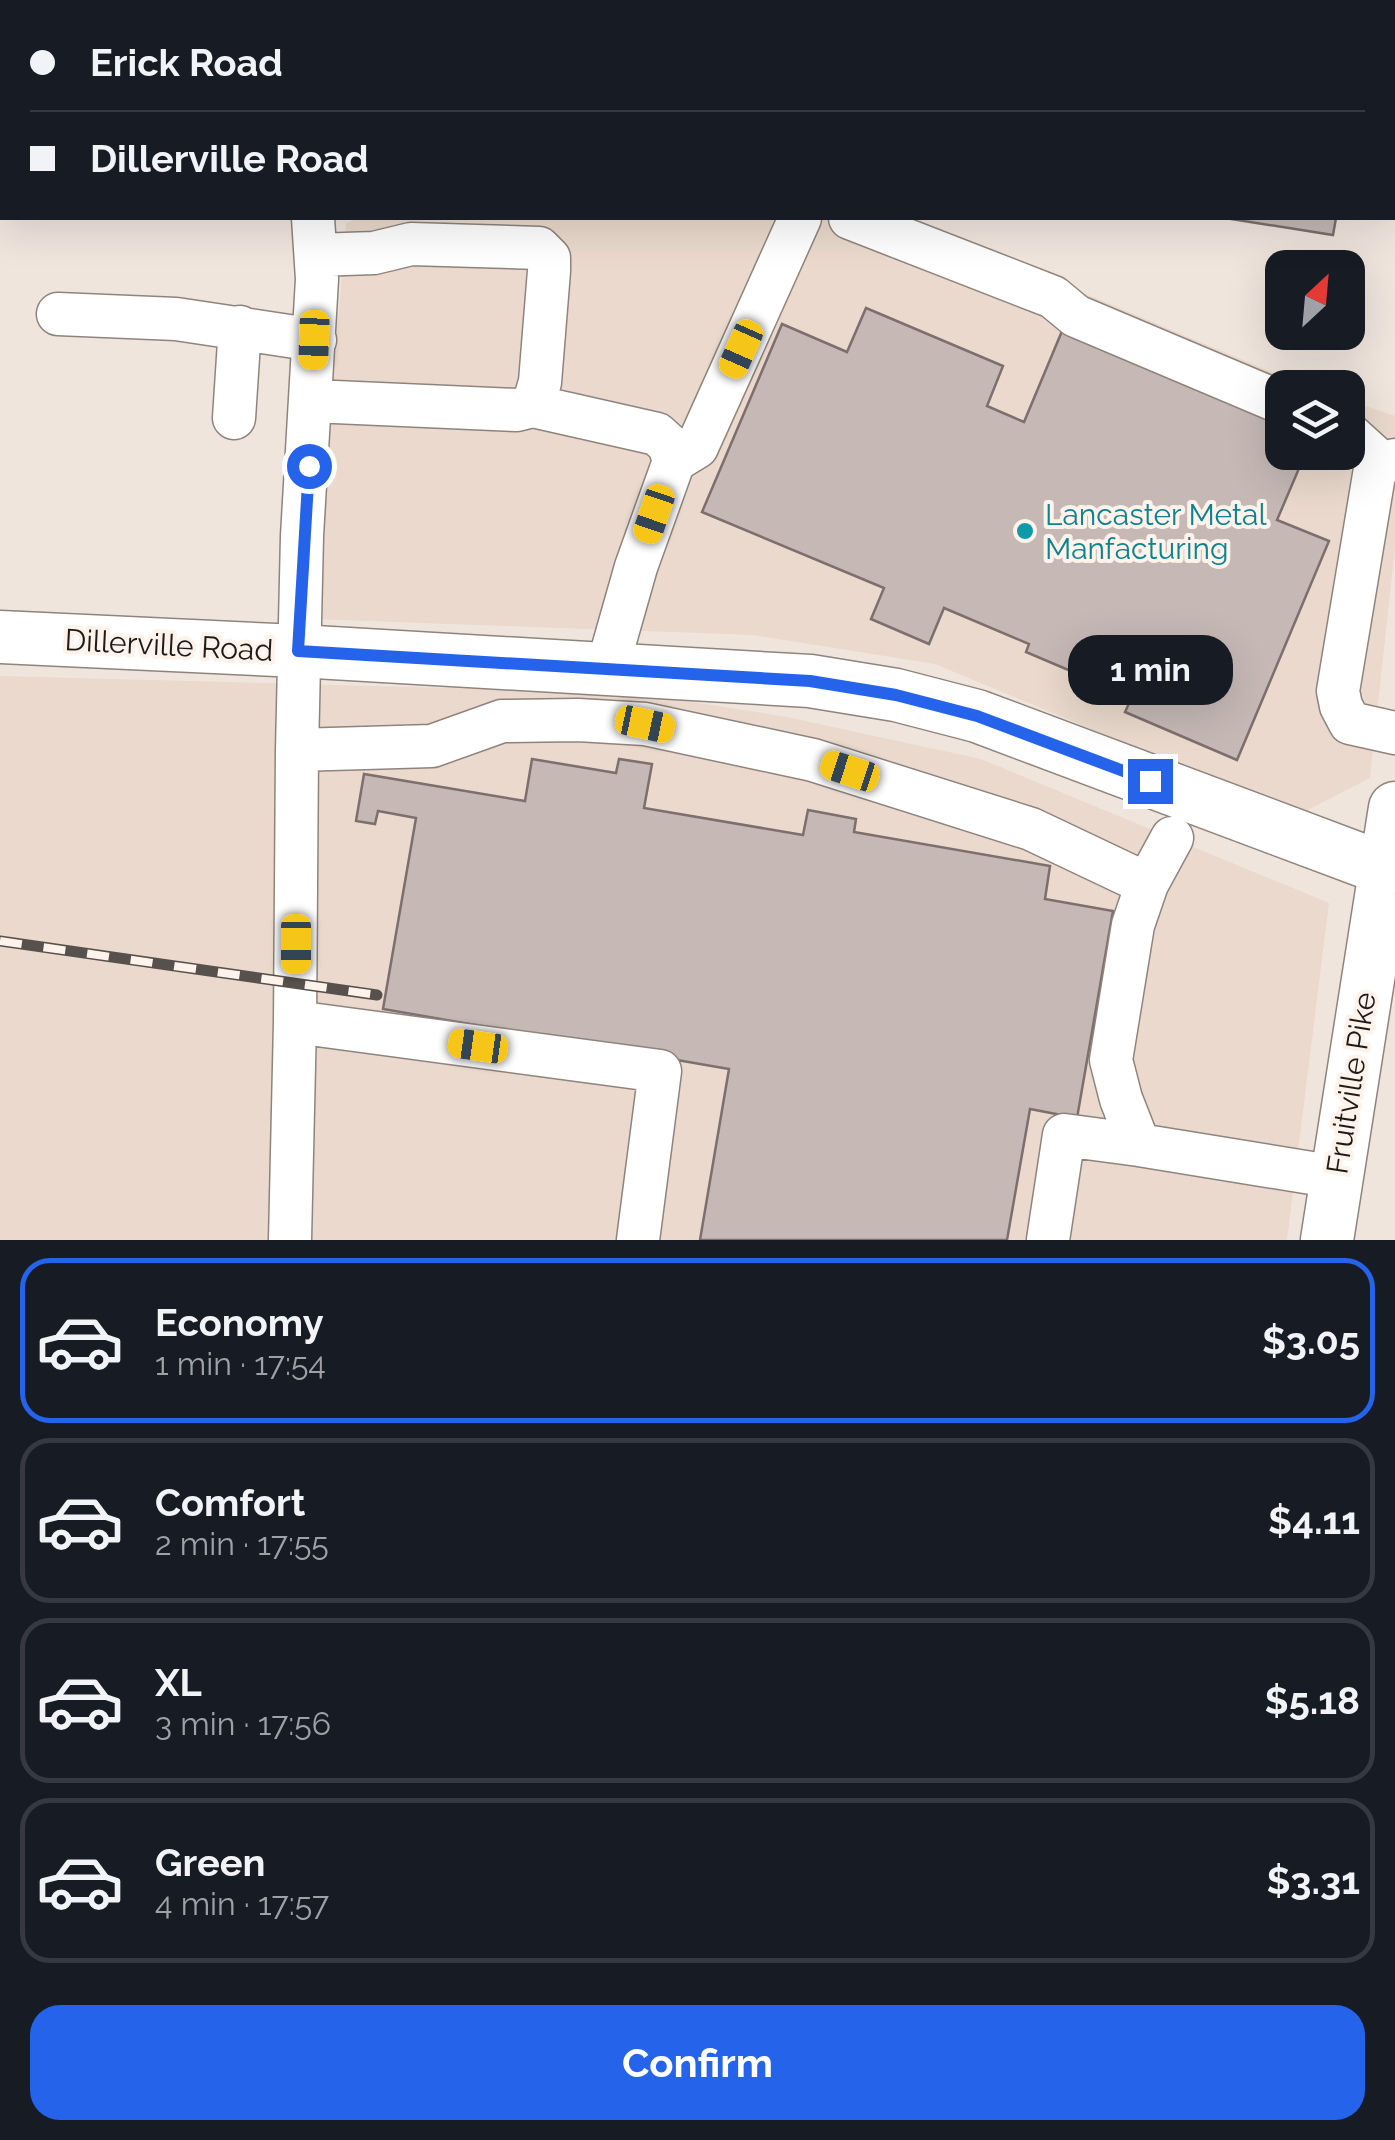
<!DOCTYPE html>
<html lang="en">
<head>
<meta charset="utf-8">
<style>
  :root { --surface:#171b24; --page:#20242c; --text:#f1f3f6; --muted:#9ea1a6; --line:#363941; --accent:#2563eb }
  body { margin:0; font-family:Raleway,sans-serif; background:var(--page); color:var(--text); height:100vh; display:flex; flex-direction:column; font-size:38px; white-space:nowrap }
  * { box-sizing:border-box; margin:0 }
  p { font-size:32px; color:var(--muted) }
  .icon { flex:none; width:55px; height:55px; fill:none; stroke:currentColor; stroke-width:2; stroke-linecap:round; stroke-linejoin:round }
  .map { position:relative; height:1240px; overflow:hidden }
  .panel { display:flex; flex-direction:column; background:var(--surface); flex:1 }
  .panel>* { flex:none }
  .guide { position:absolute; left:0px; top:0px; width:1395px; height:220px; box-shadow:0 10px 40px #0002; display:grid; align-content:center; height:220px; padding:0 30px; background:var(--surface) }
  .needle { width:65px; rotate:26deg }
  .controls { position:absolute; left:1265px; top:250px; display:grid; gap:20px }
  .controls a { display:grid; place-items:center; width:100px; height:100px; border-radius:20px; background:var(--surface); box-shadow:0 10px 40px #0002; font-size:50px }
  .end { position:absolute; width:45px; height:45px; margin:-22px; border:12px solid #2563eb; background:#fff; box-shadow:0 0 0 5px #fff }
  .from { border-radius:50% }
  .bubble { position:absolute; height:70px; border-radius:30px; background:var(--surface); box-shadow:0 10px 40px #0002; font-size:32px; font-weight:700; line-height:70px; text-align:center }
  .car { position:absolute; width:30px; height:60px; margin:-30px -15px; border-radius:12px; box-shadow:0 0 8px 2px #0007; background:linear-gradient(#f5c518 24%,#345 0 40%,#f5c518 0 76%,#345 0 86%,#f5c518 0) }
  .guide b { display:flex; align-items:center; gap:35px; height:95px; font-size:38px }
  .guide b+b { border-top:2px solid var(--line) }
  .guide i { width:25px; height:25px; background:var(--text) }
  ul { padding:18px 0 0; list-style:none }
  li { display:flex; align-items:center; gap:30px; height:165px; margin:0 20px 15px; padding:0 10px; border:5px solid var(--line); border-radius:30px }
  li div { flex:1 }
  li b { display:block; font-size:38px }
  li em { font-style:normal; font-weight:700 }
  li.on { border-color:var(--accent) }
  li>.icon { width:90px; height:90px; stroke-width:1.5 }
  .cta { display:flex; gap:20px; margin-top:auto; padding:20px 30px }
  .cta a { flex:1; height:115px; border-radius:30px; background:var(--accent); color:#fff; font-size:40px; font-weight:700; line-height:115px; text-align:center }
  .map>svg:first-child { display:block }
  .built { fill:#ead9cc }
  .building { fill:#c5b8b5; stroke:#7c6f6d; stroke-width:2.5 }
  .lines { fill:none; stroke-linecap:round; stroke-linejoin:round }
  .minor-casing { stroke:#8e847d; stroke-width:45 }
  .major-casing { stroke:#8e847d; stroke-width:55 }
  .minor { stroke:#fff; stroke-width:42 }
  .major { stroke:#fff; stroke-width:52 }
  .rail-casing { stroke:#56514d; stroke-width:11 }
  .rail { stroke:#fdf3eb; stroke-width:8; stroke-dasharray:22; stroke-linecap:butt }
  .route { stroke:#2563eb; stroke-width:12 }
  .culture-dot { fill:#0f9aa8; stroke:#fdf3eb; stroke-width:4 }
  .labels { text-anchor:middle; dominant-baseline:central; stroke-width:8; stroke-linejoin:round; paint-order:stroke }
  .culture-label { font-size:30px; fill:#0d838f; stroke:#fdf3eb; text-anchor:start }
  .street-label { font-size:30px; fill:#1d1a17; stroke:#fdf3eb }
</style>
</head>
<body>
<div class="map">
<svg width="1395" height="1240" viewBox="0 0 1395 1240">
  <rect width="100%" height="100%" fill="#f0e5dd"/>
  <path class="built" d="M359 218H904L1308 387 1282 388V452H1348V400L1395 416V548L1370 778 1298 815 935 664 752 635 314 619 346 223Z
    M0 676 636 693 787 717 981 759 1329 903 1287 1240H0Z"/>
  <path class="building" d="M1225 218H1336L1333 235Z
    M866 308 1003 366 987 406 1024 422 1065 324 1282 416V452H1306L1277 520 1329 541 1237 760 1125 712 1132 697 1026 652 1029 644 944 608 929 644 871 619 884 588 702 512 782 324 847 352Z
    M532 759 616 773 619 759 652 764 644 808 803 835 808 810 856 819 854 832 1050 866 1045 899 1113 911 1077 1118 1030 1109 1007 1240H700L729 1069 383 1009 416 818 378 811 375 824 356 821 364 774 525 801Z"/>
  <g class="lines">
    <g class="minor-casing">
      <path id="minor" d="M62 0V2
        M228 0 229 2
        M324 0 325 2
        M513 0 514 2
        M1376 0 1388 2
        M648 2 650 0
        M1143 2V0
        M0 66H2
        M1392 167 1395 152
        M313 218 317 279 302 536 297 750 432 746 502 721 578 720 645 724 813 760 1031 829 1147 884 1172 838
        M850 218 1053 297 1076 316 1282 403
        M58 314 176 319 315 340
        M312 401 517 410 533 406 540 382 549 271V258L539 248 411 244 374 253 316 255
        M533 406 657 434 669 445 674 461 636 567 607 669
        M234 418 240 327
        M1348 433 1381 463
        M1395 460 1381 463 1375 469 1338 691 1341 706 1350 723 1395 733
        M674 461 697 447 800 218
        M1147 884 1133 925 1111 1060 1121 1099 1139 1145 1336 1177
        M295 1022 297 750
        M290 1240 295 1022 660 1071 638 1240
        M1048 1240 1064 1135 1139 1145"/>
    </g>
    <g class="major-casing">
      <path id="major" d="M0 637 298 651 810 681 896 695 977 716 1385 869
        M1327 1240 1395 808"/>
    </g>
    <use href="#minor" class="minor"/>
    <use href="#major" class="major"/>
    <g class="rail-casing">
      <path id="rail" d="M0 941 377 995"/>
    </g>
    <use href="#rail" class="rail"/>
  </g>
  <g class="lines">
    <path class="route" d="M309 466 298 651 810 681 896 695 977 716 1150 781"/>
  </g>
  <circle class="culture-dot" cx="1025" cy="531" r="10"/>
  <g class="labels">
    <g class="culture-label">
      <text x="1045" y="514">Lancaster Metal<tspan x="1045" dy="34">Manfacturing</tspan></text>
    </g>
    <g class="street-label">
      <text transform="translate(169 645) rotate(3)">Dillerville Road</text>
      <text transform="translate(1351 1083) rotate(-81)">Fruitville Pike</text>
    </g>
  </g>
</svg>
<div class="controls">
<a><svg class="needle" viewBox="-14 -14 28 28"><path d="M0-13l5 13h-10z" fill="#e53935"/><path d="M0 13l5-13h-10z" fill="#9ea1a6"/></svg></a>
<a><svg class="icon" aria-label="layers" viewBox="0 0 24 24"><path d="M12 4l9 5-9 5-9-5zM3 14l9 5 9-5"/></svg></a>
</div>
<i class="end from" style="left:309px;top:466px"></i>
<i class="end" style="left:1150px;top:781px"></i>
<div class="bubble" style="left:1068px;top:635px;width:165px">1 min</div>
<i class="car" style="left:314px;top:340px;rotate:182deg"></i>
<i class="car" style="left:741px;top:349px;rotate:204deg"></i>
<i class="car" style="left:654px;top:514px;rotate:199deg"></i>
<i class="car" style="left:645px;top:724px;rotate:102deg"></i>
<i class="car" style="left:850px;top:771px;rotate:288deg"></i>
<i class="car" style="left:296px;top:944px;rotate:180deg"></i>
<i class="car" style="left:478px;top:1046px;rotate:278deg"></i>
<div class="guide">
<b><i class="from"></i>Erick Road</b>
<b><i></i>Dillerville Road</b>
</div>
</div>
<section class="panel">
<ul>
<li class="on"><svg class="icon" aria-label="car" viewBox="0 0 24 24"><path d="M5 17H2v-5l4-1 3-4h7l3 4 3 1v5h-3M9 17h6M6 11h13"/><circle cx="7" cy="17" r="2"/><circle cx="17" cy="17" r="2"/></svg><div><b>Economy</b><p>1 min · 17:54</p></div><em>$3.05</em></li>
<li><svg class="icon" aria-label="car" viewBox="0 0 24 24"><path d="M5 17H2v-5l4-1 3-4h7l3 4 3 1v5h-3M9 17h6M6 11h13"/><circle cx="7" cy="17" r="2"/><circle cx="17" cy="17" r="2"/></svg><div><b>Comfort</b><p>2 min · 17:55</p></div><em>$4.11</em></li>
<li><svg class="icon" aria-label="car" viewBox="0 0 24 24"><path d="M5 17H2v-5l4-1 3-4h7l3 4 3 1v5h-3M9 17h6M6 11h13"/><circle cx="7" cy="17" r="2"/><circle cx="17" cy="17" r="2"/></svg><div><b>XL</b><p>3 min · 17:56</p></div><em>$5.18</em></li>
<li><svg class="icon" aria-label="car" viewBox="0 0 24 24"><path d="M5 17H2v-5l4-1 3-4h7l3 4 3 1v5h-3M9 17h6M6 11h13"/><circle cx="7" cy="17" r="2"/><circle cx="17" cy="17" r="2"/></svg><div><b>Green</b><p>4 min · 17:57</p></div><em>$3.31</em></li>
</ul>
<div class="cta"><a>Confirm</a></div>
</section>
</body>
</html>
